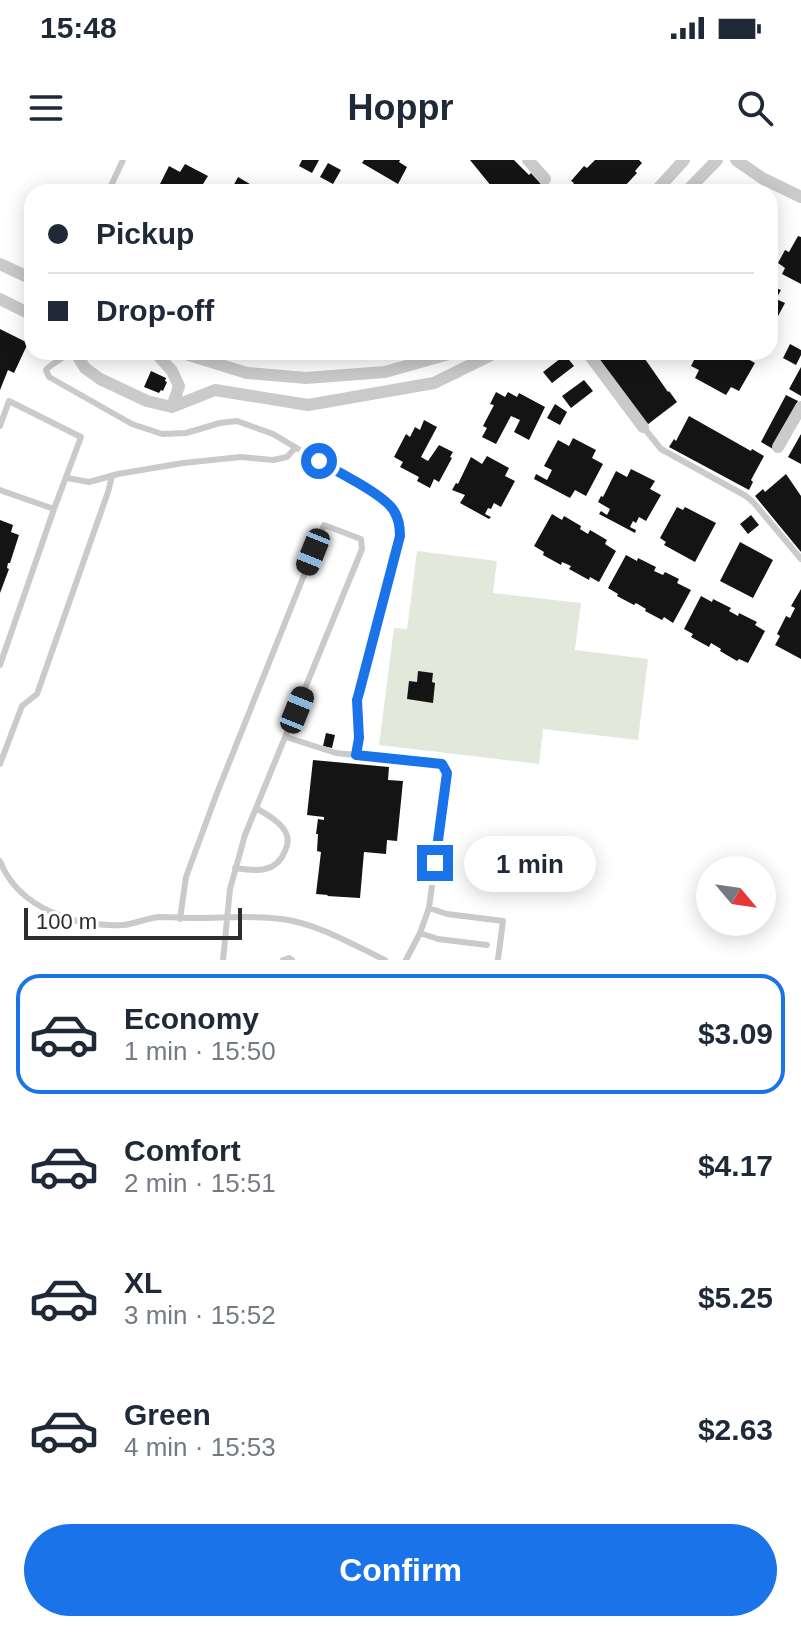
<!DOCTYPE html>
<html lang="en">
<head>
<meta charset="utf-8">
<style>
  :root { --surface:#fff; --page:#f2f2f3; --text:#1f2937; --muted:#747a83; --line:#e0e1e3; --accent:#1a73e8 }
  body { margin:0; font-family:Helvetica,sans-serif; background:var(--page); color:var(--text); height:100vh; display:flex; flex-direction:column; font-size:30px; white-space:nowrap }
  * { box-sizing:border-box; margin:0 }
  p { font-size:26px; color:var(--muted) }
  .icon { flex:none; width:44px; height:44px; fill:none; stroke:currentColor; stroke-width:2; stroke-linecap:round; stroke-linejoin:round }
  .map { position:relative; height:800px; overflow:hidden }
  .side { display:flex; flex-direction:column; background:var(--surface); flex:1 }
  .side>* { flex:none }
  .hud { position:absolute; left:24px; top:24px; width:754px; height:176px; border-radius:24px; box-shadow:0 4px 20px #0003; display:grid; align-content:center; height:176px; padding:0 24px; background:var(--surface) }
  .needle { width:52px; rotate:119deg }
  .fabs { position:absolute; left:696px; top:696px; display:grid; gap:16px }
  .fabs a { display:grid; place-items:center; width:80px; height:80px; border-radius:50%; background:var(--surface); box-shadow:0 4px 20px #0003; font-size:40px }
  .scale { position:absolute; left:24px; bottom:20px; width:218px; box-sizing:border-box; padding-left:8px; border:4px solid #2d2d2d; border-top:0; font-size:22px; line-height:28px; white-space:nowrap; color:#2d2d2d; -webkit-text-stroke:6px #fff; paint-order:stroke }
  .end { position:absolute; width:36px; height:36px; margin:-18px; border:10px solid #1a73e8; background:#fff; box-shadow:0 0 0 4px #fff }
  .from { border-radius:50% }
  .bubble { position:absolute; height:56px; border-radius:28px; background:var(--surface); box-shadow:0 4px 20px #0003; font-size:26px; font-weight:700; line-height:56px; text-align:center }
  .car { position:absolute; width:24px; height:48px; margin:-24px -12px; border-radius:10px; box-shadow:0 0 6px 2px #0007; background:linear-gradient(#222 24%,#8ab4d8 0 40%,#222 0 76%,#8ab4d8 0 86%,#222 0) }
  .hud b { display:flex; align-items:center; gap:28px; height:76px; font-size:30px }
  .hud b+b { border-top:2px solid var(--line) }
  .hud i { width:20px; height:20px; background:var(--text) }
  ul { padding:14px 0 0; list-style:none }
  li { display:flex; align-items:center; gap:24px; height:120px; margin:0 16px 12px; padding:0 8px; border:4px solid transparent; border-radius:24px }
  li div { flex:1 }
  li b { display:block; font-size:30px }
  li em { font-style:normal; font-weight:700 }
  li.current { border-color:var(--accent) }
  li>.icon { width:72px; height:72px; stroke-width:1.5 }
  .button { display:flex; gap:16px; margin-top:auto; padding:16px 24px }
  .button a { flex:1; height:92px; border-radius:48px; background:var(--accent); color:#fff; font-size:32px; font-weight:700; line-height:92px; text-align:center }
  .status { display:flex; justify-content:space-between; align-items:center; height:56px; padding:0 40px; background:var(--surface); direction:ltr }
  .status svg { height:22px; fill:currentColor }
  header { display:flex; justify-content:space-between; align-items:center; height:104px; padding:0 24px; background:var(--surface); font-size:36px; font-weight:700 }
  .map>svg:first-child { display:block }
  .green { fill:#e2e9db }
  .building { fill:#141414 }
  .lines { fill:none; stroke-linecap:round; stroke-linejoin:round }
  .service { stroke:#cacaca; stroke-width:6 }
  .minor { stroke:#cacaca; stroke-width:12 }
  .route { stroke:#1a73e8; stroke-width:10 }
</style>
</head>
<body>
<div class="status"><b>15:48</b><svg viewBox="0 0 49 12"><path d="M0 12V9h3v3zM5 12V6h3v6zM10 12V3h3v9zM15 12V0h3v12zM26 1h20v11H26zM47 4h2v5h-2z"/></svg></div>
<header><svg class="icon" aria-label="menu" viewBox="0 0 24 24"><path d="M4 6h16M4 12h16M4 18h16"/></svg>Hoppr<svg class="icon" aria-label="search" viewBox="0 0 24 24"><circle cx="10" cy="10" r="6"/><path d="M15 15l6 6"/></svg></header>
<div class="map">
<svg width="801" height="800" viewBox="0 0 801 800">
  <rect width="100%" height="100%" fill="#fff"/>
  <path class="green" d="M417 391 497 401 493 433 581 443 575 490 648 499 638 580 543 569 539 604 379 585 394 468 407 469Z"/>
  <path class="building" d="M302 0H319L312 13 299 6Z
    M364 0H400L399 2 407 7 398 24 362 3Z
    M470 0H514L529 15 531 13 548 32H496Z
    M595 0H639L642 3 635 11 637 13 624 27 621 25 615 32H566L574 23 571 21 584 6 587 8Z
    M328 3 341 10 333 24 320 17Z
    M185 4 208 16 203 24 219 32H156L169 6 180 12Z
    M238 17 255 27 266 32H230Z
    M798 76 801 77V124L782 114 785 108 778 103 785 90 789 92Z
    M770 126 781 130 776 139 785 143 770 171Z
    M0 169 28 183 14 213 8 210 0 230Z
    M790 184 801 190V195L796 205 783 198Z
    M598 192H637L643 200 645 199 668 232 669 231 677 242 647 265 595 195Z
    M698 192H749L746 198 755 203 739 231 731 227 726 235 695 218 699 210 691 206Z
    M565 195 574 206 552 223 543 212Z
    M801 207V236L789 229Z
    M151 211 166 218 165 221 167 222 163 231 161 230 159 233 144 227Z
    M584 220 593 231 571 248 562 236Z
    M496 232 505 237 508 232 517 237 519 233 545 247 529 280 514 272 520 260 511 256 496 284 482 277 487 268 483 266 494 245 490 244Z
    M786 235 798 241 773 289 761 282Z
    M555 244 567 252 560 265 547 258Z
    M689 256 751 291 752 289 764 296 751 320 753 322 749 330 669 287 674 279 676 281Z
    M424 260 437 267 421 297 428 301 439 285 453 292 450 297 452 298 439 322 434 319 430 328 417 321 419 317 400 307 403 302 394 297 406 274 410 277 415 267 420 270Z
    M801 274V304L788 297Z
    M573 278 596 290 592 298 603 304 586 336 575 330 570 338 534 319 536 314 547 320 552 310 544 306 558 280 569 286Z
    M487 296 509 308 505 316 515 321 501 347 494 343 491 349 488 348 485 354 491 357 489 359 460 343 465 335 452 330 456 323 458 324 471 297 482 304Z
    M631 309 655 321 650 329 661 335 646 361 639 357 636 363 633 361 630 367 636 370 635 373 599 354 601 351 607 355 610 349 598 342 601 336 603 337 616 311 627 317Z
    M786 314 801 336V392L755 336 763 329 765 332Z
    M677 347 683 350 685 347 716 363 695 402 664 385 666 382 660 378Z
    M552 354 562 360 564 356 581 366 580 369 588 374 590 370 607 380 605 384 616 391 599 422 590 417 589 420 569 409 571 406 562 402 561 405 543 395 544 392 534 386Z
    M751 355 759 365 748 374 740 364Z
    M0 360 13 365 11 372 19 375 10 403H8L7 408 9 409 0 433Z
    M740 382 773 400 753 438 720 421Z
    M626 395 637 401 638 398 656 407 654 411 663 415 665 412 679 419 677 423 691 430 673 463 664 457 662 460 645 451 646 449 636 443 634 445 617 436 618 434 608 428Z
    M801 429V499L775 485 780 476 777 474 786 456 790 458 795 448 791 446Z
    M701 436 712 442 713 439 731 448 729 451 738 456 739 453 757 462 755 465 765 471 748 503 739 499 737 501 720 491 721 489 711 483 709 487 691 477 693 474 684 469Z
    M418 511 433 513 432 522 435 523 433 543 407 539 409 521 417 522Z
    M326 573 335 575 332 588 323 586Z
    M313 600 389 607 388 620 403 621 397 681 387 680 386 694 364 692 360 738 327 736 328 735 316 734 321 692 317 691 318 674H316L318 659 324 660V657L307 655Z"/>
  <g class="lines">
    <path class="service" d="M108 32 123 0
      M69 192C62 200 53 202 46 210L49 217 132 264 162 274 186 273 220 263 237 261 273 274 366 329 392 347 397 355 400 376 357 540 359 578 356 595
      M0 266 9 241 81 277 54 349
      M644 268 661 289 746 336 754 343 801 399
      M67 318 89 322 118 314 183 303 241 297 273 300 287 297 295 288
      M0 330 54 349 0 505
      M286 577 336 593 442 604 447 613 429 748 420 773 406 800
      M0 604 22 546 37 534 108 332 112 316
      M0 701C18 748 76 768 123 765 135 764 147 758 159 757 171 757 183 758 196 758 224 758 254 755 282 759 318 764 352 784 385 800
      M235 708C255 711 276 714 285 691 288 685 289 679 286 673 280 661 267 655 256 648
      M429 748 447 754 503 761 498 799
      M180 759 186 717 217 633 324 365 361 379 362 389 245 675 230 729 223 800
      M420 773 438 779 487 785
      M283 800 289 798 292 800"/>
    <path class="minor" d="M528 0 545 19
      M736 0 762 18 801 37
      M655 32 684 0
      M686 32 717 0
      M0 104 32 119
      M0 139 32 155
      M75 192 85 208 100 219 147 241 172 247 215 230 308 245 434 223 497 192
      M155 192 172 211 179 226 172 247
      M179 192 247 213 306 218 385 212 456 192
      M587 192 643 267
      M778 287 801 247"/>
  </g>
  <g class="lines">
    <path class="route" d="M319 301C337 312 384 334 394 351 399 359 400 367 400 376L359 533 357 540 359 578 356 595 442 604 447 613 435 703"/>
  </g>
</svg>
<div class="fabs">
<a><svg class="needle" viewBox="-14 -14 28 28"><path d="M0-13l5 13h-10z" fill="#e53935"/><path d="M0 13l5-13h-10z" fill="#747a83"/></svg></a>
</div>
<div class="scale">100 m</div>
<i class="end from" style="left:319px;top:301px"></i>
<i class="end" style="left:435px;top:703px"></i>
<div class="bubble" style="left:464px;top:676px;width:132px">1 min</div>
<i class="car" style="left:313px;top:392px;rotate:202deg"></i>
<i class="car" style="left:297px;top:550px;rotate:22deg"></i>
<div class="hud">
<b><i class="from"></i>Pickup</b>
<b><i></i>Drop-off</b>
</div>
</div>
<section class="side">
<ul>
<li class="current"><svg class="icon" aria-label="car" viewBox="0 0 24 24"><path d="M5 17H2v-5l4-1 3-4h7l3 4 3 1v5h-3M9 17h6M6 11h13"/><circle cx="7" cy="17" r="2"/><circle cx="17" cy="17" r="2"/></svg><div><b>Economy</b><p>1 min · 15:50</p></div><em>$3.09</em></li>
<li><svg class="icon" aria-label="car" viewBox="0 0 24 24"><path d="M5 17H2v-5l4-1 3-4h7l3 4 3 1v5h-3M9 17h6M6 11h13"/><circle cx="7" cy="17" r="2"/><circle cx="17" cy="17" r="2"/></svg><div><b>Comfort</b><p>2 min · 15:51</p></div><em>$4.17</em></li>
<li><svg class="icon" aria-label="car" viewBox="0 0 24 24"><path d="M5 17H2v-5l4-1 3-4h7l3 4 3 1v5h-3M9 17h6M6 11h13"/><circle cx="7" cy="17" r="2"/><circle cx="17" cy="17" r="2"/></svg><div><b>XL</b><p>3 min · 15:52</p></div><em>$5.25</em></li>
<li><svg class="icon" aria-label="car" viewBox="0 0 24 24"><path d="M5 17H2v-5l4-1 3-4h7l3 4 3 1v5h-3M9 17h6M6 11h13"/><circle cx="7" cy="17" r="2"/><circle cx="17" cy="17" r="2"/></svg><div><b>Green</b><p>4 min · 15:53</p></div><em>$2.63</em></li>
</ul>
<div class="button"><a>Confirm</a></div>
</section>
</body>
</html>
